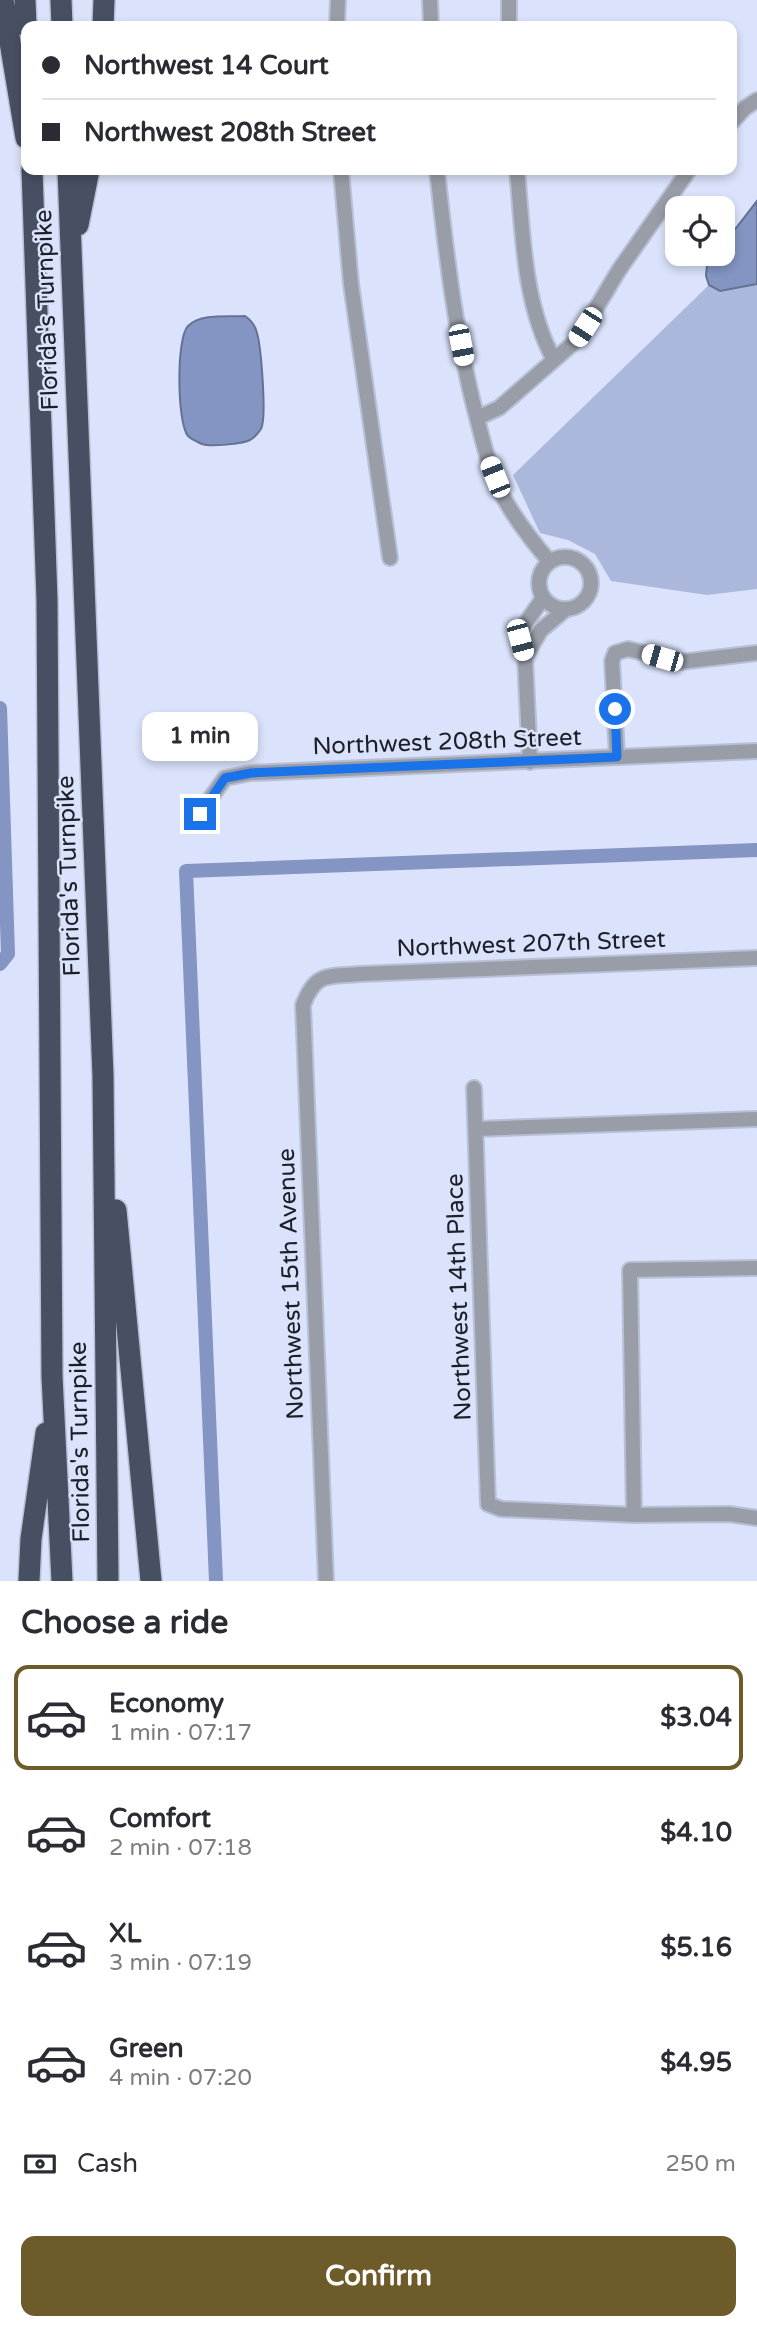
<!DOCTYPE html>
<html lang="en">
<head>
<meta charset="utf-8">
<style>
  :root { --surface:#fff; --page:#f2f2f3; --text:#2b2b33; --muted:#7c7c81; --line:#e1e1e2; --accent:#6d5b29 }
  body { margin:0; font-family:"Varela Round",sans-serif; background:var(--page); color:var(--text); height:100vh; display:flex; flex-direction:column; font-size:26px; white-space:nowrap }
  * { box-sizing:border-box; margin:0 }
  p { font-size:23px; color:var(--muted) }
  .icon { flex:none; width:38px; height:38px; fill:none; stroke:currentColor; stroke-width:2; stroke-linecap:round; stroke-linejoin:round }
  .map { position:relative; height:1581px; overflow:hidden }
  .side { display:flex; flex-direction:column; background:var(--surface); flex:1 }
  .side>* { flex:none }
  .banner { position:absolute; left:21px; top:21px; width:716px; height:154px; border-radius:14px; box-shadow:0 4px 10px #0003; display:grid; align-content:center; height:154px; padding:0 21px; background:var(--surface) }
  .controls { position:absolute; left:665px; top:196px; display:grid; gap:14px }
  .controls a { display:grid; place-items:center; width:70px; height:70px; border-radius:14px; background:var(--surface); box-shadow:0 4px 10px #0003; font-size:35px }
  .end { position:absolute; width:32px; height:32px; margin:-16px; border:9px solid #1a73e8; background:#fff; box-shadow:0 0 0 4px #fff }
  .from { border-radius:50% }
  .bubble { position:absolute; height:49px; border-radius:14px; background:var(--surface); box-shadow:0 4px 10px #0003; font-size:23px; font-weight:700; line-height:49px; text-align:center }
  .car { position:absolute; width:21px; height:42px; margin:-21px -10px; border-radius:9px; box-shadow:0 0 5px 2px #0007; background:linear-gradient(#fff 24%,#345 0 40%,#fff 0 76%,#345 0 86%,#fff 0) }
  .banner b { display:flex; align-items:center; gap:24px; height:66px; font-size:26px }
  .banner b+b { border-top:2px solid var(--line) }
  .banner i { width:18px; height:18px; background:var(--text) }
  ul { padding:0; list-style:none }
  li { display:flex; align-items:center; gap:21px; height:105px; margin:0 14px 10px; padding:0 7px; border:4px solid transparent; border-radius:14px }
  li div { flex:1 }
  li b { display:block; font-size:26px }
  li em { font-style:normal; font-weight:700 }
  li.current { border-color:var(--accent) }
  li>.icon { width:63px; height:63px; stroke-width:1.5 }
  h2 { padding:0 21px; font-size:32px; line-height:84px }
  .pay { display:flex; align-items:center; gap:18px; height:77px; padding:0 21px; font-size:26px }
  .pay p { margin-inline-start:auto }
  .action { display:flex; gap:14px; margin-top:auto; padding:14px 21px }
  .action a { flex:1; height:80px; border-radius:14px; background:var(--accent); color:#fff; font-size:28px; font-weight:700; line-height:80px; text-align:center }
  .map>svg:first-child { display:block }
  .green { fill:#abb8dc }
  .water { fill:#8495c3; stroke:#657294; stroke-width:2 }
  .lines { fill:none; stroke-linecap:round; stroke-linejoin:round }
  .canal { stroke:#8495c3; stroke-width:14 }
  .street-casing { stroke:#b8c0d5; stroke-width:18 }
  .highway-casing { stroke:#b8c0d5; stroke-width:24 }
  .street { stroke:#999da7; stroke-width:14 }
  .highway { stroke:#474f63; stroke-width:21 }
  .route { stroke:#1a73e8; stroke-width:9 }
  .labels { text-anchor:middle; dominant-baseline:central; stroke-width:5; stroke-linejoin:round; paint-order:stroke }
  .street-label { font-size:24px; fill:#1c1f28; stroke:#dae3fb }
</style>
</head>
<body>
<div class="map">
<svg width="757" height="1581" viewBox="0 0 757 1581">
  <rect width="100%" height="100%" fill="#dae3fb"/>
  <path class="green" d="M757 284V589L707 595 611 581 595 554 568 540 540 533 513 475 709 285 720 291Z"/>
  <path class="water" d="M757 201V284L720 291 709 285 706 276 708 254H723V240L736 228Z
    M245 316C251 320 255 325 257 333 261 347 267 418 261 429 259 432 253 439 250 440 242 444 210 447 202 444 199 443 190 438 188 436 177 423 176 338 188 326 201 313 228 317 245 316Z"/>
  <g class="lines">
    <path class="canal" d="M0 708 8 954 0 964
      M216 1581 186 871 757 850"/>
    <g class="street-casing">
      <path id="street" d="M430 0 431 26
        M509 0V26
        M337 26 338 0
        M732 122 745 108 757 100
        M341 170 351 284 390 558
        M437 170C446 254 456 340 478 422 484 446 490 470 501 493 515 519 531 540 550 562
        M517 170C523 233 523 303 554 360
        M477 418 499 408 577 340 619 270 689 170
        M539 583a26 26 0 1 1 52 0a26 26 0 1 1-52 0Z
        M525 657 541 630 566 609
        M617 757 612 661 615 653 628 649 680 662 757 653
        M530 762 525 657 520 640 525 624 543 598
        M199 814 225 778 251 773 757 751
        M474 1088 488 1504 501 1509 634 1515 729 1514 757 1518
        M476 1129 757 1119
        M634 1515 630 1270 757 1268
        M326 1581 303 1005C316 971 328 977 360 974L757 958"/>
    </g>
    <g class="highway-casing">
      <path id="highway" d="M3 0 26 138
        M25 0 26 26
        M61 0 62 26
        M103 26 104 0
        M32 170 47 600 52 1376 62 1581
        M68 170 103 1076 108 1581
        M78 225 89 170
        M116 1210 151 1581
        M29 1581 31 1539 46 1433"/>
    </g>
    <use href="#street" class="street"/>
    <use href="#highway" class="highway"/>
  </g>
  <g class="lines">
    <path class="route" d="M200 814 225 778 251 773 617 757 615 709"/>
  </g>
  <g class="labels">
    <g class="street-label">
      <text transform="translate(47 310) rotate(-92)">Florida's Turnpike</text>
      <text transform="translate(447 742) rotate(-2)">Northwest 208th Street</text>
      <text transform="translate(69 876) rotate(-92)">Florida's Turnpike</text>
      <text transform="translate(531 944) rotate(-2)">Northwest 207th Street</text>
      <text transform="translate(291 1284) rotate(-92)">Northwest 15th Avenue</text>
      <text transform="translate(459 1297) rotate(-92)">Northwest 14th Place</text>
      <text transform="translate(80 1442) rotate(-91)">Florida's Turnpike</text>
    </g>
  </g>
</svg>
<div class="controls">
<a><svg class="icon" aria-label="locate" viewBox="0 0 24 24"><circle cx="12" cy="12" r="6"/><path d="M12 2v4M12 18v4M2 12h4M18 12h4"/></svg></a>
</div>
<i class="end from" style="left:615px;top:709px"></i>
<i class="end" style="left:200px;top:814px"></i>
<div class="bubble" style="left:142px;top:712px;width:116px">1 min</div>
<i class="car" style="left:585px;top:327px;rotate:213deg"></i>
<i class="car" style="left:461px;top:345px;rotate:169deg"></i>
<i class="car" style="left:495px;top:477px;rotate:338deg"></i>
<i class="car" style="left:520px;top:640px;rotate:165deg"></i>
<i class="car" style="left:662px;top:658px;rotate:286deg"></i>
<div class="banner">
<b><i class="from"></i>Northwest 14 Court</b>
<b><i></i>Northwest 208th Street</b>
</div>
</div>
<section class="side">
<h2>Choose a ride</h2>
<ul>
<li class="current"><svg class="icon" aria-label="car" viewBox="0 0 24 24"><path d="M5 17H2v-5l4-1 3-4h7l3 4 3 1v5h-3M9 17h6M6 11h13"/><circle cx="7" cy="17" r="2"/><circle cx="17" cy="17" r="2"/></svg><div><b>Economy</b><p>1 min · 07:17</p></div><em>$3.04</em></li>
<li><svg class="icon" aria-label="car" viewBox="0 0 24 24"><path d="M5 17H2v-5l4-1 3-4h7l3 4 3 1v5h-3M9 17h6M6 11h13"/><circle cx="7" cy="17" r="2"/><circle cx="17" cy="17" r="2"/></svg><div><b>Comfort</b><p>2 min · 07:18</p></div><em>$4.10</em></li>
<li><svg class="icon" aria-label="car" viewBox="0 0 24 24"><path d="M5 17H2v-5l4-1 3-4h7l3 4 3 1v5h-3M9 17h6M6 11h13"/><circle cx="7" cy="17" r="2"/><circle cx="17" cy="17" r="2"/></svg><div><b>XL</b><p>3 min · 07:19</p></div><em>$5.16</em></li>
<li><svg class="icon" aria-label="car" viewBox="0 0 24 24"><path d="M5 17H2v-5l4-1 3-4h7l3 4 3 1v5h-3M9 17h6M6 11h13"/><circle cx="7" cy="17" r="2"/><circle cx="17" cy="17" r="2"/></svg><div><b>Green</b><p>4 min · 07:20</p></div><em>$4.95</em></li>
</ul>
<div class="pay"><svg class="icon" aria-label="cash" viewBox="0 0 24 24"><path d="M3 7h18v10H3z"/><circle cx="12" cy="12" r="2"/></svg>Cash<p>250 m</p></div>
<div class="action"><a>Confirm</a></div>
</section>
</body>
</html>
